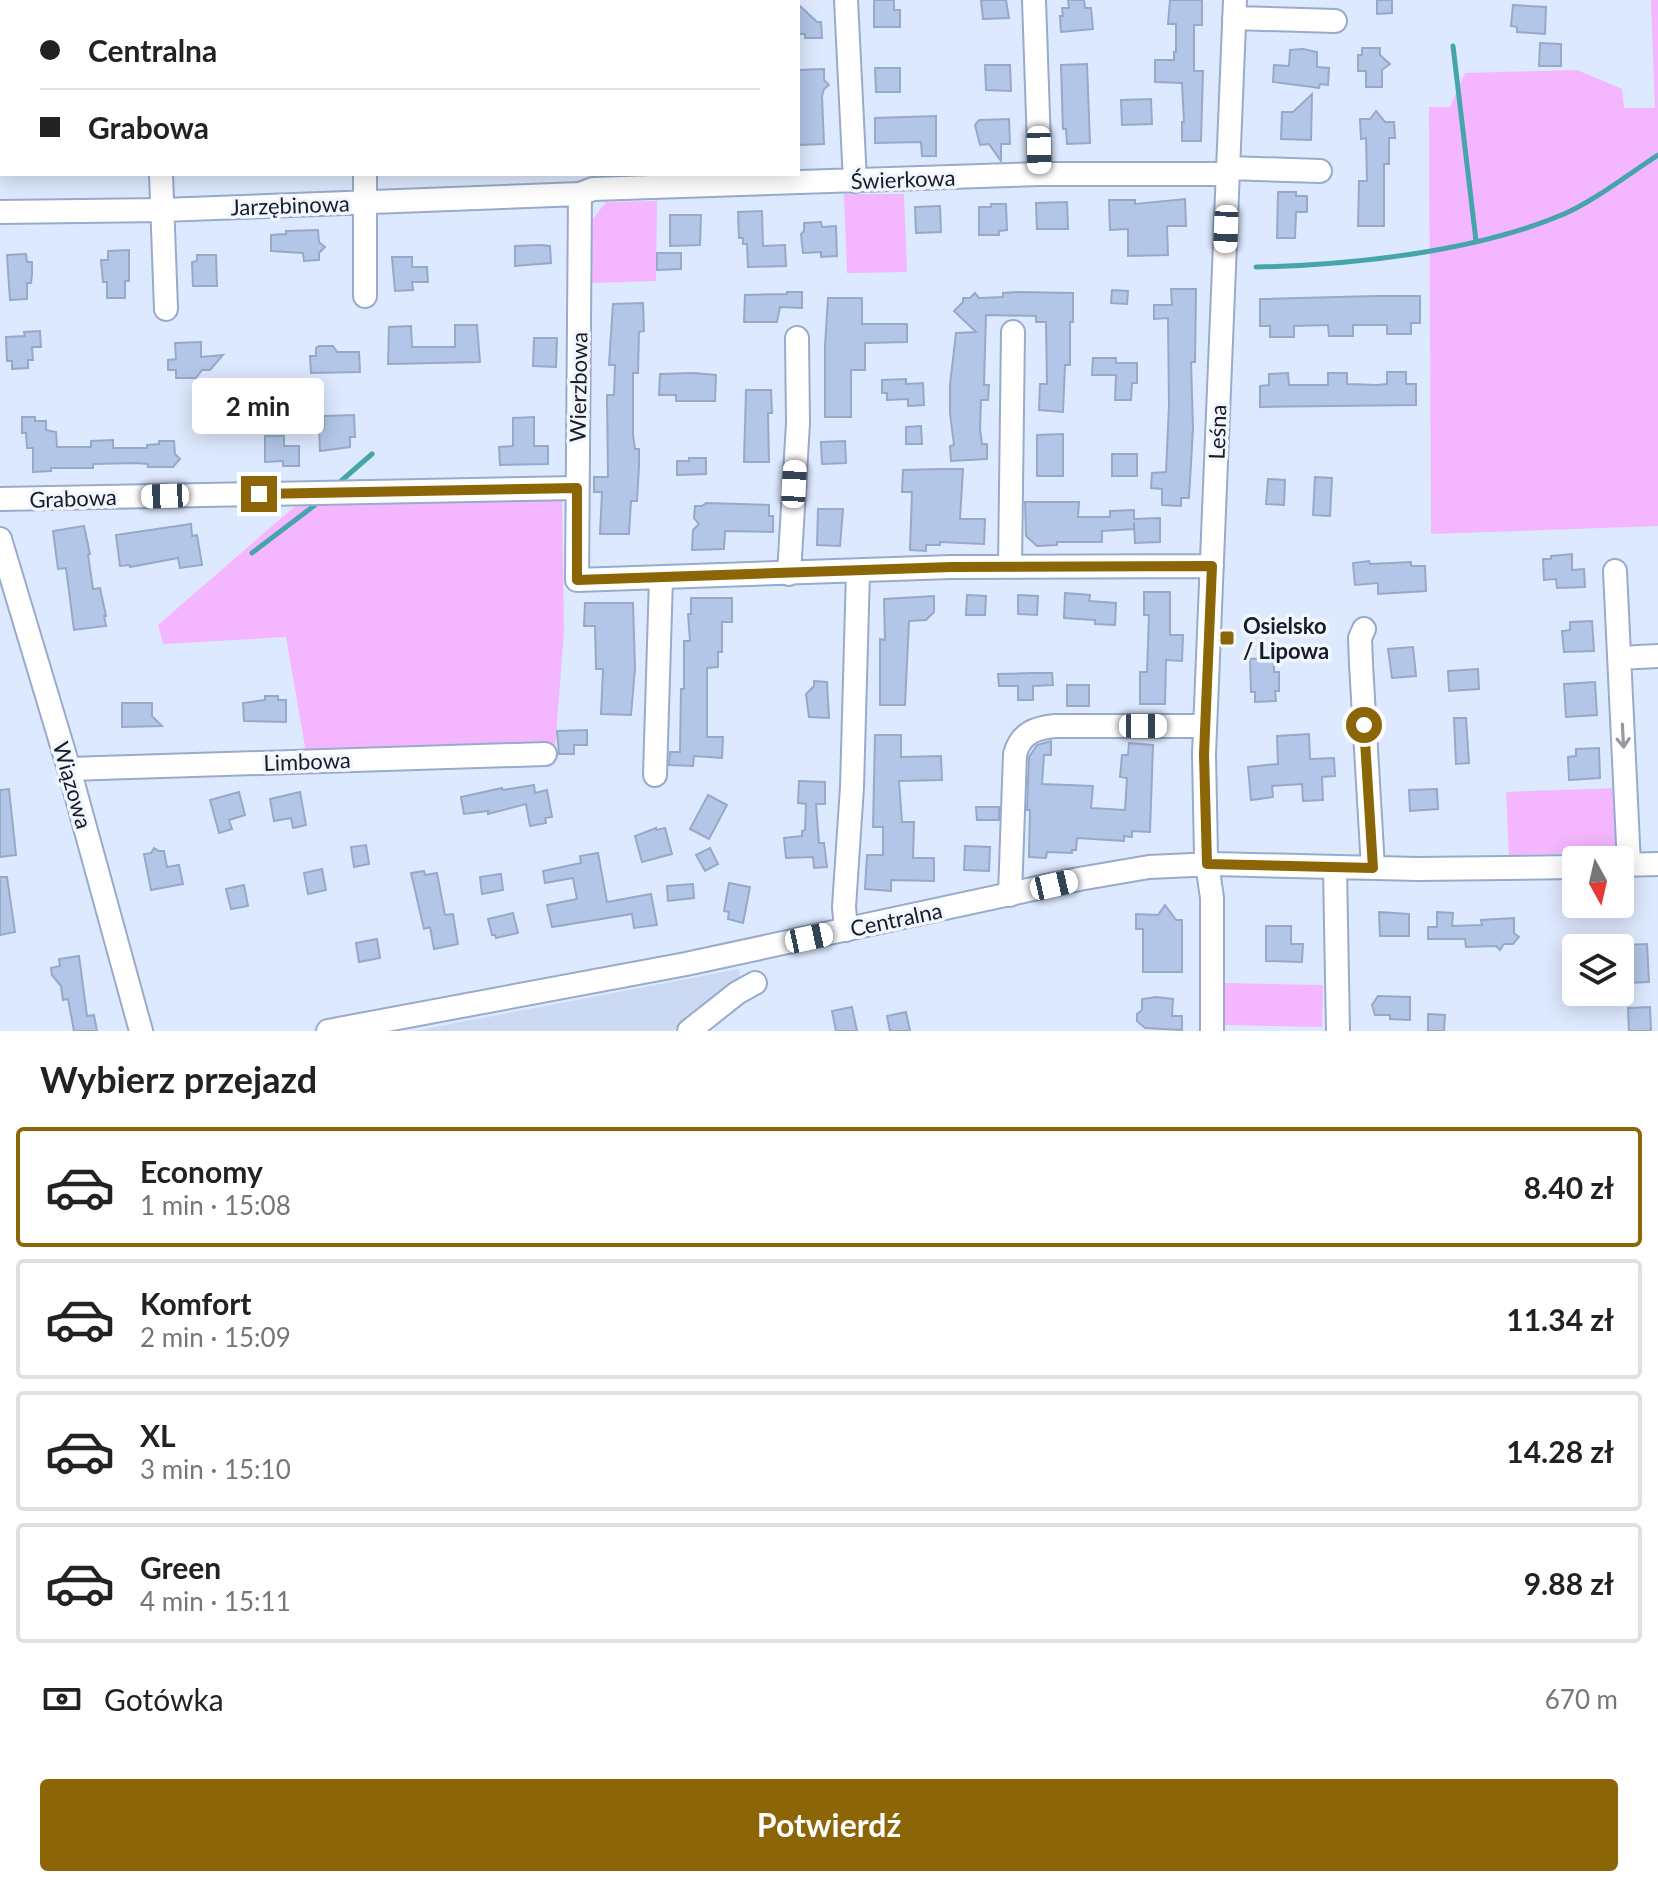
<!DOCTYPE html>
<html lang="pl">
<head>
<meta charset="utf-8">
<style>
  :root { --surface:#fff; --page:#f6f6f6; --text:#222; --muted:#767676; --line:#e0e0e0; --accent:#8c6506 }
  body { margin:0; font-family:Lato,sans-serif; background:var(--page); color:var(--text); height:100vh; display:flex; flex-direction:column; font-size:30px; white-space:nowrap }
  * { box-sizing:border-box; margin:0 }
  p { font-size:26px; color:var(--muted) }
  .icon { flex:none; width:44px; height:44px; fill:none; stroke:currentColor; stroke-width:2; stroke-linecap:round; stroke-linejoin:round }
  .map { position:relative; height:1031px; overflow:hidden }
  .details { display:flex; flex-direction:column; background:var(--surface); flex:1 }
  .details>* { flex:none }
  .guide { position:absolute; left:0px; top:0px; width:800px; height:176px; box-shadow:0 4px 20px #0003; display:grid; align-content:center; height:176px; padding:0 40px; background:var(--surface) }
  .needle { width:52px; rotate:172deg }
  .tools { position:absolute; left:1562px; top:846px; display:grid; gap:16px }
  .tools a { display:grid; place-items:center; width:72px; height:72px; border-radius:8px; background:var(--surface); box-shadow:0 4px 20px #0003; font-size:40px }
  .end { position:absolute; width:36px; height:36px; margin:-18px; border:10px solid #8c6506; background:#fff; box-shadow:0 0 0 4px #fff }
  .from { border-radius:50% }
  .bubble { position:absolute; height:56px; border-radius:8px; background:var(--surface); box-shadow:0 4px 20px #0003; font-size:26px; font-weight:700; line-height:56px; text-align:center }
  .car { position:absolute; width:24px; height:48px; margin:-24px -12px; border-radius:10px; box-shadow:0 0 6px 2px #0007; background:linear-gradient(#fff 24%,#345 0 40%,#fff 0 76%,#345 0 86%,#fff 0) }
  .guide b { display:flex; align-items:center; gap:28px; height:76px; font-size:30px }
  .guide b+b { border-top:2px solid var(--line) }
  .guide i { width:20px; height:20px; background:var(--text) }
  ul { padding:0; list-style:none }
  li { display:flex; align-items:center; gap:24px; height:120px; margin:0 16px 12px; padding:0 24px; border:4px solid var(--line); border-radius:8px }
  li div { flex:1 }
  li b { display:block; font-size:30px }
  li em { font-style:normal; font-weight:700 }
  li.current { border-color:var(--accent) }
  li>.icon { width:72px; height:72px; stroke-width:1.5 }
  h2 { padding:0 40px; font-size:36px; line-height:96px }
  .pay { display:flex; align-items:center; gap:20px; height:88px; padding:0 40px; font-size:30px }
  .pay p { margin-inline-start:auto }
  .primary-button { display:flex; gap:16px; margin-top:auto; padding:16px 40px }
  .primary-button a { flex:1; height:92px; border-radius:8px; background:var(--accent); color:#fff; font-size:32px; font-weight:700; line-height:92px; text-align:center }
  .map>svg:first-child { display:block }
  .built { fill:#cbd9f2 }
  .green { fill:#f4b7ff }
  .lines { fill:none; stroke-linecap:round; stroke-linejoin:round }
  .stream { stroke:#46a5ab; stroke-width:5 }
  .building { fill:#b3c6e8; stroke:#96a9c9; stroke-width:2 }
  .minor-casing { stroke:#98abcc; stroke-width:26 }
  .minor { stroke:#fff; stroke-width:22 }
  .oneway { stroke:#96999f }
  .route { stroke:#8c6506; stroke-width:10 }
  .poi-dot { fill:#8c6506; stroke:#f2f6fd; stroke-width:3 }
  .labels { text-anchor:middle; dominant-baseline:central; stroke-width:7; stroke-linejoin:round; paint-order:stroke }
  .street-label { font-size:22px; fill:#161d2a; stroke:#f2f6fd }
  .poi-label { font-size:22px; font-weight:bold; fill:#161d2a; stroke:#f2f6fd; text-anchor:start }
</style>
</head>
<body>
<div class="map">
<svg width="1658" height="1031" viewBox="0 0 1658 1031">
  <rect width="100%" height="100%" fill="#dde9fe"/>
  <path class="built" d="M739 969 740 977 673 1031H414Z"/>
  <path class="green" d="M1651 0H1658V526L1431 534 1429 107H1450L1465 73 1577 70 1622 89 1624 108H1655Z
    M844 194H904L907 272 847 273Z
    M657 201 656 281 591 283 592 220 606 202Z
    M562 495 564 630 555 749 306 752 286 637 163 644 158 625 302 500Z
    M1619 788 1620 844 1615 851 1509 856 1506 792Z
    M1225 983 1323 985 1322 1027 1224 1025Z"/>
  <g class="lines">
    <path class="stream" d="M577 2V0
      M1453 46 1476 241
      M1256 267C1352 265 1475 252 1564 214 1594 201 1630 173 1658 155
      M341 481 372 454
      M252 553 315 505"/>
  </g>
  <path class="building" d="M874 0H894V10H900V27H874Z
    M981 0H1006L1009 18 983 19Z
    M1068 0H1084L1085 8H1091L1093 29 1061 32 1060 16H1063L1062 8H1069Z
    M1170 0H1202V25H1194V71H1203L1201 141H1182V122H1184L1182 83 1155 82V60H1174V52H1176V24H1168Z
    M1377 0H1392V13L1377 14Z
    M798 4 817 22H821L822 38H805V34H798Z
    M1513 5 1546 7 1545 34 1517 32V27L1511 26Z
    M1540 43 1561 44V66H1539Z
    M1362 48H1380V55L1390 64 1382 70V87H1366V71H1358V55H1362Z
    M1303 49 1317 52V67L1329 68 1328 85 1320 84 1319 88 1273 82 1274 65 1289 66 1290 50Z
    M1087 64 1090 143 1067 144 1066 129H1063L1061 65Z
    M985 65H1010L1011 91 986 90Z
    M875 68H900V92H876Z
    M824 69V80L829 85 824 89 822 96 824 144 799 145 798 70Z
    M1312 94 1311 140 1281 139 1282 112H1293Z
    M1151 99 1152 124 1122 125 1121 100Z
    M1376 111 1385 122H1394L1395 138H1389V164H1384V226H1358L1359 181H1367L1366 138 1361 139 1360 119H1370Z
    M936 116V156H922L921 142 875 143V118Z
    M1009 119 1010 144H1001V161L989 144 980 145 975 125 979 120Z
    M1278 192H1296V196H1307V212H1296L1295 238H1277Z
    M1185 199 1186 226H1167L1168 255 1128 256V229L1110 230 1109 200H1135V204Z
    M1067 202 1068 229H1037L1036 203Z
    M991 204H1006L1007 230 999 231V235H979V207H991Z
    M940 206 941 232 916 233 915 207Z
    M762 211 763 246 785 245 786 266 748 267 747 244H743V238H739L738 212Z
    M670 215H701L700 245 670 246Z
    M821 222 822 227 836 226 837 256 821 257V252L803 253 801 234 804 231V223Z
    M318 230 319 242 325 247 319 253V260L304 261 303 253 271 251V235L286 234V231Z
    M541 245 550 246 551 263 515 266V246Z
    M129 250V281H125V298H107V282H103L101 260H108V251Z
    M657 253H681V269L657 270Z
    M26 254 27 262H32V274L31 283H27V299L10 300 7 255Z
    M197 255H216L217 286H193L192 262 197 261Z
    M392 257H412V267H427L428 282H412L413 290 395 291Z
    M1171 289H1196L1195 362H1191L1193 428 1189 498H1181V506L1162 505V489L1151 488 1152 473 1166 472 1169 405 1168 318 1154 319V305H1172Z
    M1112 290 1128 291 1127 304 1111 303Z
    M787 292H802V308L780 307 777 322H744L745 295 787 294Z
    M1019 292 1073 293V322H1070V365H1065L1063 412 1039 410 1040 384H1047L1046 322H1036V316L986 315 984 385H989L988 400H981L980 429 982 444H987V459L951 461 950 446 954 445 950 413V385L956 333 976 332 954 311 963 302V298H970L975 293 979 298 1003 297V293Z
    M1377 296H1420V323H1411V334H1387V325H1353V336H1329L1328 325 1294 326V337H1270V326H1260V299Z
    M828 298H862V324H907V342L865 343V370H851V417H825V346Z
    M643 303 644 331 639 332 638 373H633V435L635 449H639V466L637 501H631L629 534H600L602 492H594V477H608L607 395H614L615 365H609L613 304Z
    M455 325H477L480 362 388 364 389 327 411 326 412 347H455Z
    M40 331 41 347H32L33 360H28V368L12 369V361H7L6 337 25 336 24 332Z
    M534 338H557L556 367 533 366Z
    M201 342V357L223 355 210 370H202L196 378H176V370H168V360L176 359 175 343Z
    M319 346H333L337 352H359L360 372 311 373 310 356H316V348Z
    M1093 358H1116V363H1137V383H1132L1131 400H1115L1116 375H1092Z
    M1387 372H1406V384H1416V405L1260 407V386L1269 385V374L1288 373 1289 385H1328V373H1347V384L1377 385 1387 384Z
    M693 373 716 375 715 401H676V395H659L660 374Z
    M906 379V384L923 383 924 405 908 406V399L887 400V393H882V380Z
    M746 390H771L772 413H768L769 462H744Z
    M354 415 355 437H350V447L320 451 319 429H324V416Z
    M22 417H35V421H46V430L56 432 57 447H91V441L113 440V448H147V445L159 444V441H174L175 454 180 459 173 467H148V464L136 463 93 464V468H51V471L33 472V448H27L26 433H22Z
    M534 417V446H548V464L500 465 499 447 513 446V418Z
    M921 426 922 444H906V427Z
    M1063 434V476H1037V435Z
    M265 436H284V446H299V466H283V461L265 462Z
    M845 441 846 463 822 464 821 442Z
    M1112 454H1137V476H1112Z
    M689 458H706V474L677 475V461H689Z
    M941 469H963L960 519H985L984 544 940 542V545H926V551L910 550 912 492H902L903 470Z
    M1315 477 1332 478 1330 516 1313 515Z
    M1268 479 1285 480 1284 505 1266 504Z
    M1025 502H1079L1078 517H1110V511L1134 510V519L1160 518V542L1135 543 1134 522V529L1102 531V542H1057V545L1037 546 1026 536Z
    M706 503 769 505V516H773V532L725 531 724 549 692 550 693 530 699 524 694 518 695 506H702Z
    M818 509H843L840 546 817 545Z
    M191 524 192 536 197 535 202 565 180 568 178 558 130 567V565L120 566 116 535Z
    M84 526 90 554 88 555 93 589 100 588 106 616H104L106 626 74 630 66 568 58 569 53 531Z
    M1572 554V570L1584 569 1585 587 1557 588 1556 579 1544 580 1543 559H1551V556Z
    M1369 561 1370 564 1411 562V566H1425L1426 591 1378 594V583L1355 585 1353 563Z
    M1144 592H1170V635H1183L1182 661 1166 660 1165 704H1140V672H1147L1149 615H1144Z
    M1065 593 1090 595 1089 601 1116 603 1115 625 1095 624V620L1064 618Z
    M967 595 986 596 985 615H966Z
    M1018 595 1038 596 1037 615 1018 614Z
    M934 596V612L926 620 909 621 905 705H880V639L885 640 884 599Z
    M691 598H732V622H722V652H718V667L707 668V737H723L722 758 694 756 693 766 669 765 670 752H680L681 689H684V641H690L688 614H691Z
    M585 603H633L635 668 631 715 601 714 603 669H596L595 626H584Z
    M1592 621 1594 651 1564 652 1562 631 1570 630V622Z
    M1413 647 1416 676 1392 678 1388 649Z
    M1274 658V672H1279V691H1275L1276 701 1255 702V692H1251L1250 659Z
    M1478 669 1479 689 1449 691 1448 671Z
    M1032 673H1052L1053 685 1033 686V700H1018V686H999L998 674Z
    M814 681 827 682 829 718 809 717 806 694 814 686Z
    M1595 682 1597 715 1566 717 1564 684Z
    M1067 685H1089V706H1067Z
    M265 696H278V700H286V722L244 721 243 703 265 700Z
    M122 703H152V716L162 726 122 727Z
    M1454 718H1466L1469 763 1456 764Z
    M587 730V745H574V754H559L557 731Z
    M1309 734 1310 759 1334 758 1335 776 1322 777 1323 800 1303 801 1302 784 1272 786 1273 797 1251 800 1248 767 1278 764 1277 736Z
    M875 735H901V757L941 756 942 780 899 781 902 822H914L913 858H934V881L891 880V891L865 889 867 855H883V827H873Z
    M1051 741V755H1044L1042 784 1093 786 1091 808 1125 810 1127 778 1120 777 1122 755H1128L1129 743 1153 745 1150 832 1132 831V837L1124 836V841L1077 838 1076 850H1072V853L1047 852 1046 858 1029 857 1030 810H1027L1029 757 1037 745Z
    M1599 748 1600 778 1569 780 1568 757 1576 756V749Z
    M799 781 825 782V804H816L819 843H824L827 867 814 868 813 857 786 858 784 838 802 836V831L805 830 806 804 798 803Z
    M534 785 535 793 547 790 552 817 545 818 546 823 530 826 526 804 488 814V811L464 814 461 797 502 788 503 790Z
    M9 789 16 855 0 857V790Z
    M1437 789 1438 809 1410 811 1409 790Z
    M239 792 245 815 229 820 232 829 219 833 210 800Z
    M300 792 306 825 293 828 291 818 274 821 270 799Z
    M708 795 727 805 709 839 690 829Z
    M976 807H999V820H977Z
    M656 828V830L665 828 672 854 642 862 635 836Z
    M366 845 369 864 354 867 351 847Z
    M965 846 990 847 989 871 964 870Z
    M154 848 159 851H164L167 867 179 865 183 884 151 890 144 854 151 853Z
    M710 848 718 864 705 871 696 855Z
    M598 853 607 902 651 894 657 925 634 928 632 914 552 927 547 905 577 899 573 878 545 883 543 871 581 863 580 856Z
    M322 869 326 890 308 894 304 873Z
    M424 871 425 875 437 873 445 915 453 914 458 944 434 949 430 927 424 929 411 873Z
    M501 874 503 890 482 894 480 877Z
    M0 877H7L15 932 0 935Z
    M729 883 750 887 743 923 728 919 729 912 724 911Z
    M693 884 694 898 668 901 667 886Z
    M244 885 248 906 231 909 226 889Z
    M1165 905 1176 920H1182V972H1143V929H1136V914L1158 915Z
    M1379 912 1409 914V936H1380Z
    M1437 912 1453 913 1452 926 1482 925 1481 920 1514 918V933L1519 937 1513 944H1504L1500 950 1496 946 1466 947 1465 939H1428V927H1437Z
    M513 913 518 933 496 938 495 935H492L488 919Z
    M1266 926H1291V944H1303L1302 962 1266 961Z
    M377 939 380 958 359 962 356 943Z
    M1647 944 1649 982 1627 983 1625 945Z
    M79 956 87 1016 94 1015 97 1031H74L68 999 63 1000 61 986 52 975 51 968 60 966 59 959Z
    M1378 996 1410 997V1020L1390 1019V1015H1375L1372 1005Z
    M1156 997 1173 999 1172 1016H1182V1030L1145 1028 1137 1021V1014L1142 1010V999Z
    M852 1007 857 1031H836L832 1011Z
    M1650 1007 1651 1031H1629L1628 1008Z
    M906 1012 910 1031H890L887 1016Z
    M1428 1014 1445 1015 1444 1031H1428Z"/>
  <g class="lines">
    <g class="minor-casing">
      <path id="minor" d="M846 0 855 181
        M1034 0 1040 174
        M594 2V0
        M1234 18 1335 21
        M1228 168 1320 171
        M161 174 166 309
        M365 174V296
        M580 194 577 580 951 567 1212 566
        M0 212 162 210 580 194 593 189 1040 174H1227
        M0 499 577 488
        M0 539 69 769 141 1031
        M1010 567 1013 332
        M1615 571 1629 865
        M789 574 798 423 797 338
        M1364 629 1360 638 1361 664 1373 868
        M1619 658 1658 656
        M69 769 545 754
        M655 775 661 578
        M1620 865 1658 864
        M1335 868 1338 1031
        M1010 895 1015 754C1021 733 1035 728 1055 726H1205
        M846 930 844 907 852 787 858 571
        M328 1031 686 964 1079 879 1149 867 1214 864 1418 869 1576 867
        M689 1031 737 993 755 983
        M1212 1031V898L1206 856 1204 754 1235 0"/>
    </g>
    <use href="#minor" class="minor"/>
  </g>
  <defs><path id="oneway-shaft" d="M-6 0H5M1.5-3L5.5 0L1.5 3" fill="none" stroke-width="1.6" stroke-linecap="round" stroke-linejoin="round" transform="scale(2)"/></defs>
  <use class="oneway" href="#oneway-shaft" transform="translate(1623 736) rotate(87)"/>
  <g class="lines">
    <path class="route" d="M259 494 577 488V580L951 567 1212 566 1204 754 1207 864 1373 868 1364 725"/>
  </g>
  <rect class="poi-dot" x="1219" y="630" width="16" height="16" rx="4"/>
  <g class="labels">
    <g class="street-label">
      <text transform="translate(903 179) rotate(-2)">Świerkowa</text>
      <text transform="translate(290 205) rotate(-2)">Jarzębinowa</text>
      <text transform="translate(578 387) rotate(-89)">Wierzbowa</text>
      <text transform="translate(1217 432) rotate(-88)">Leśna</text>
      <text transform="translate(73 498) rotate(-2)">Grabowa</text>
      <text transform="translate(307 761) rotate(-2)">Limbowa</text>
      <text transform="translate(73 785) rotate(74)">Wiązowa</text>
      <text transform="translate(896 919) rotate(-12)">Centralna</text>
    </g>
    <g class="poi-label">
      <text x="1243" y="625">Osielsko<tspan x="1243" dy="25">/ Lipowa</tspan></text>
    </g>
  </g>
</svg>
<div class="tools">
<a><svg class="needle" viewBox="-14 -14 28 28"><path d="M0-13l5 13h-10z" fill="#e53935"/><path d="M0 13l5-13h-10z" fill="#767676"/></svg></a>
<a><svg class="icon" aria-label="layers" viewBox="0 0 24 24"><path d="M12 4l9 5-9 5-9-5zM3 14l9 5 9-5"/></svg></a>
</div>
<i class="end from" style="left:1364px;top:725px"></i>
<i class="end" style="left:259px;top:494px"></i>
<div class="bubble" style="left:192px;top:378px;width:132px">2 min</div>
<i class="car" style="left:1039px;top:150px;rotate:179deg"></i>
<i class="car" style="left:1226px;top:229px;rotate:182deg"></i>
<i class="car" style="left:794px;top:484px;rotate:3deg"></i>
<i class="car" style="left:165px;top:496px;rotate:268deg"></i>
<i class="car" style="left:1143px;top:726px;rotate:90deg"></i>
<i class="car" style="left:1054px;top:885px;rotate:77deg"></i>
<i class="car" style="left:809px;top:938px;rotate:78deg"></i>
<div class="guide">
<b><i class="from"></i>Centralna</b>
<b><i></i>Grabowa</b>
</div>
</div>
<section class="details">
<h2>Wybierz przejazd</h2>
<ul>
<li class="current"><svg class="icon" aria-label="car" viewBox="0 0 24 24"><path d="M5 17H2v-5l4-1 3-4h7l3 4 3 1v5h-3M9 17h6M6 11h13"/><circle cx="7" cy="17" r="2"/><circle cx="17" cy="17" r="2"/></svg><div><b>Economy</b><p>1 min · 15:08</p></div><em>8.40 zł</em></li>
<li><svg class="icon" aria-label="car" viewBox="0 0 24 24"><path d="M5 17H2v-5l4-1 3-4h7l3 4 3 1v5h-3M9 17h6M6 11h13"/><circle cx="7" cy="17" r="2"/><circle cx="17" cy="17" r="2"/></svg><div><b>Komfort</b><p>2 min · 15:09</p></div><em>11.34 zł</em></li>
<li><svg class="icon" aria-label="car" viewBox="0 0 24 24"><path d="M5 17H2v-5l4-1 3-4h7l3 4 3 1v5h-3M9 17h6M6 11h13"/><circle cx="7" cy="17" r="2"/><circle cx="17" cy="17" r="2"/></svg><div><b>XL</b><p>3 min · 15:10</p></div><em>14.28 zł</em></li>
<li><svg class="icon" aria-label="car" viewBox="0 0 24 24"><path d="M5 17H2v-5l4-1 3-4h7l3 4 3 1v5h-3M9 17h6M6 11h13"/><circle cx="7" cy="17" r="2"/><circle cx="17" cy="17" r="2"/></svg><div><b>Green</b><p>4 min · 15:11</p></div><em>9.88 zł</em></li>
</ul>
<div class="pay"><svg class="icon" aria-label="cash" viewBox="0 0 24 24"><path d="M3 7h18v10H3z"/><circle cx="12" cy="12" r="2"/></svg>Gotówka<p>670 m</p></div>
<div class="primary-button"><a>Potwierdź</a></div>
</section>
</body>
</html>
